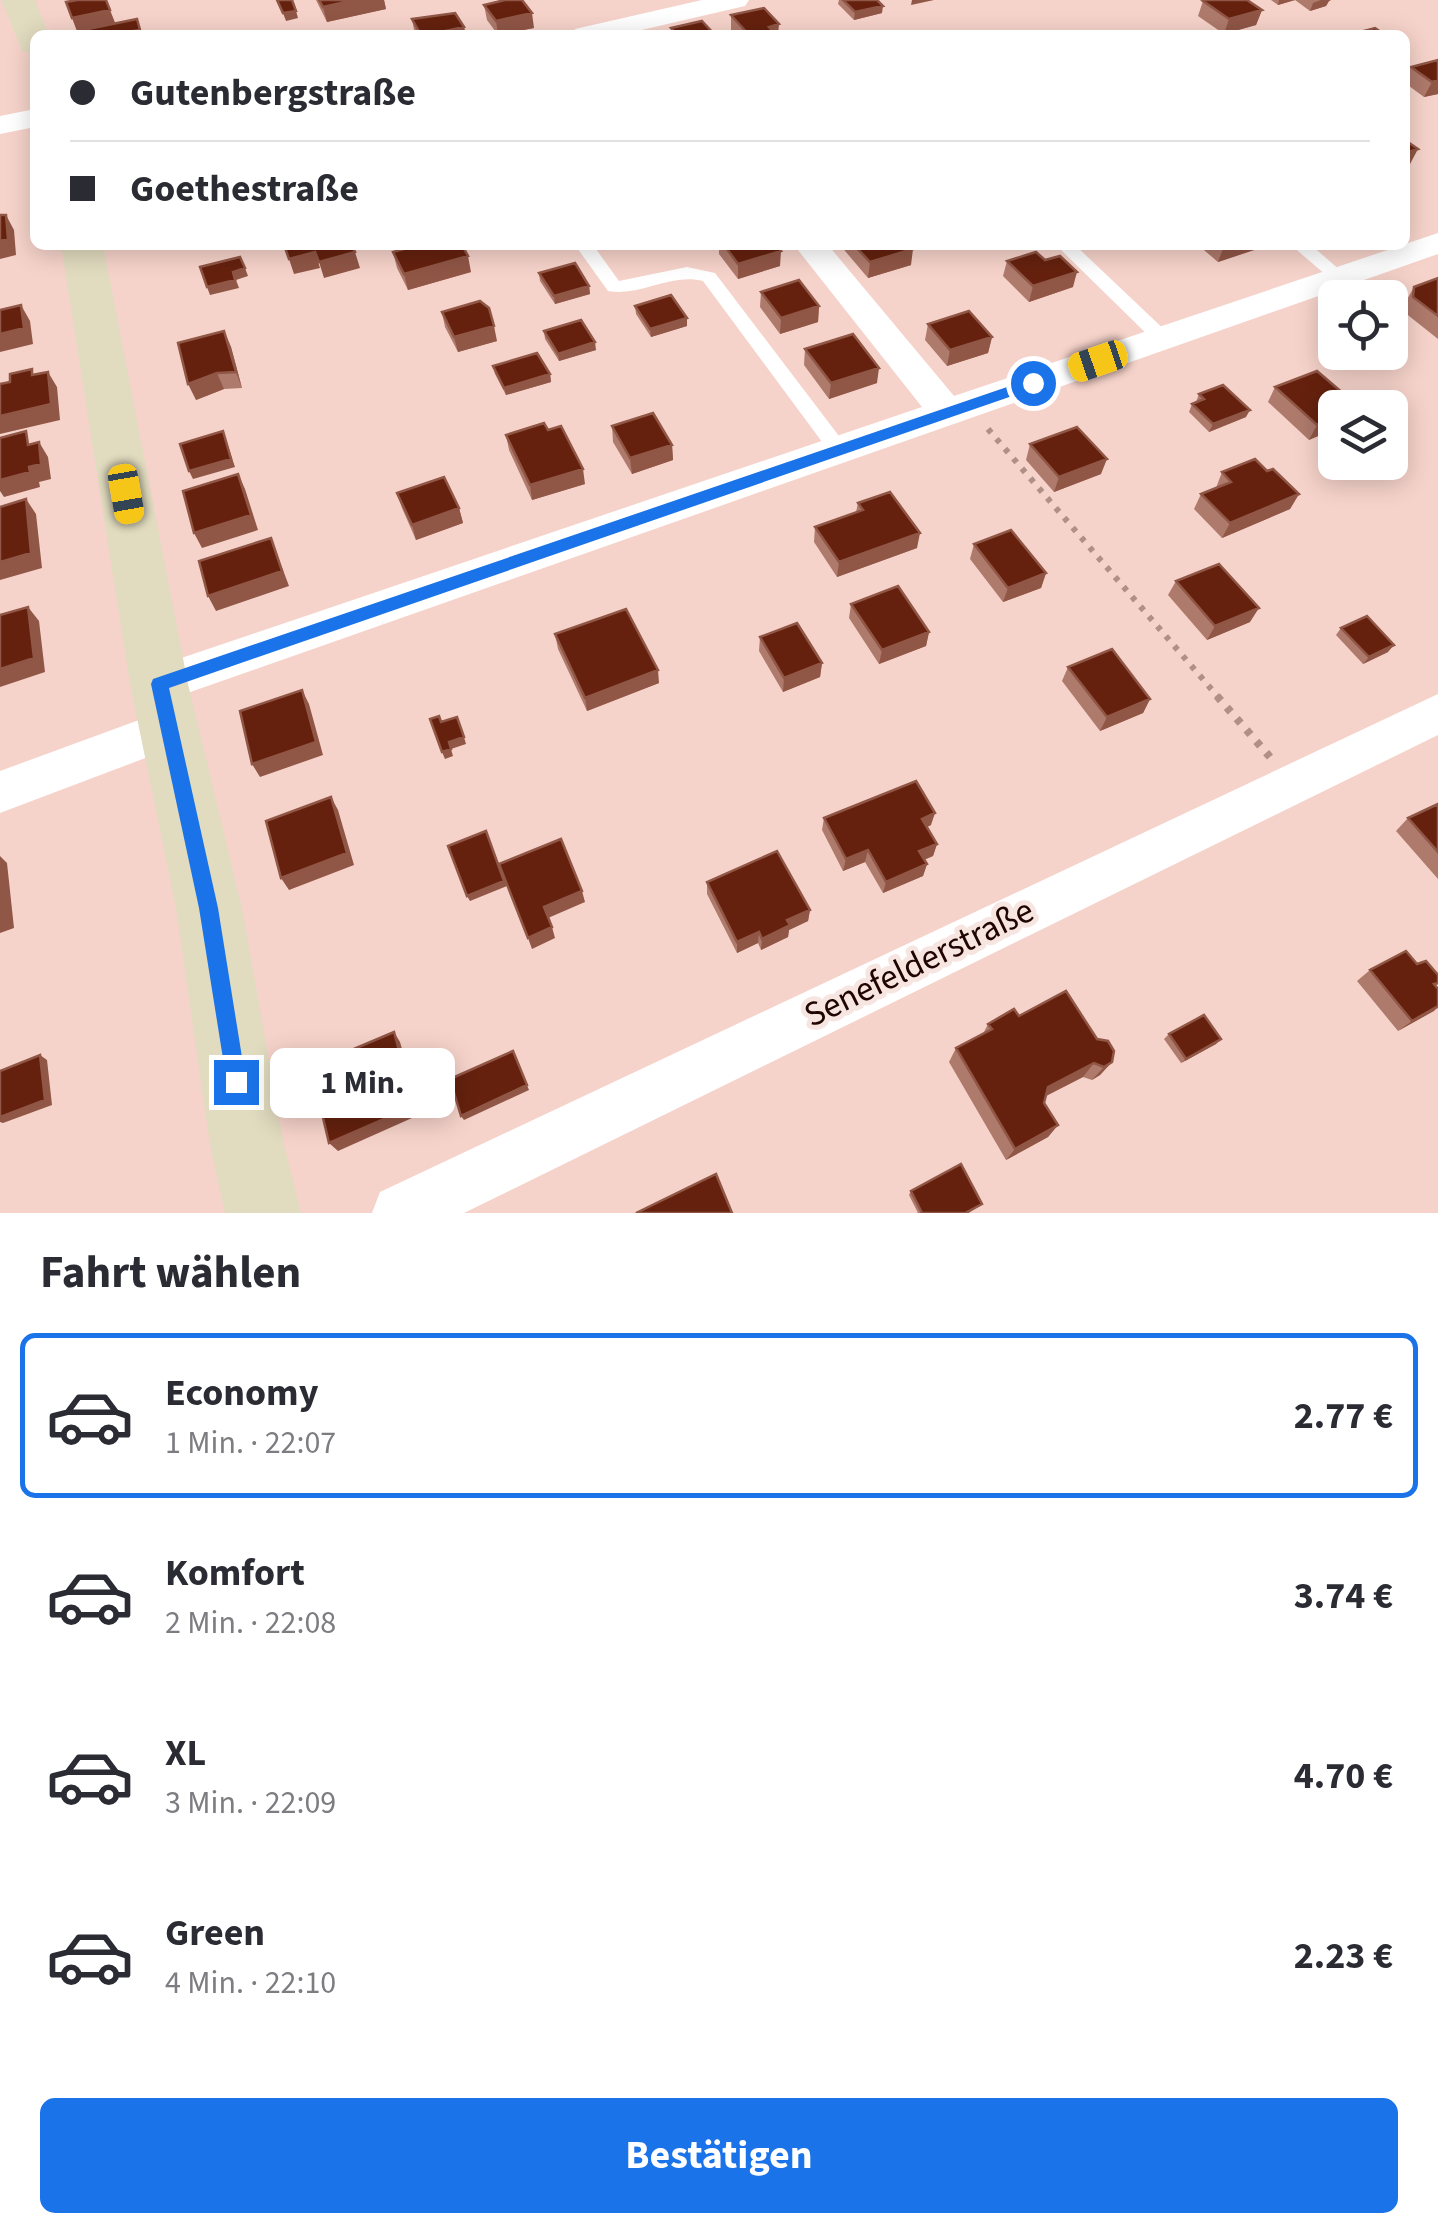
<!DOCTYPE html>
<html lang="de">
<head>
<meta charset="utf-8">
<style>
  :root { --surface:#fff; --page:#f7f7f7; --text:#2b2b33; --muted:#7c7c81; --line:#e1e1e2; --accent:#1a73e8 }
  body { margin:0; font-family:"Source Sans 3",sans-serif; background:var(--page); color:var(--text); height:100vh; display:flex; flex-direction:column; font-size:38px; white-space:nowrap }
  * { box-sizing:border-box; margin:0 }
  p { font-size:32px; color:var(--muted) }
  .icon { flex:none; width:55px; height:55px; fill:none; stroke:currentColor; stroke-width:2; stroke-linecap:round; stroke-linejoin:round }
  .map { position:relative; height:1213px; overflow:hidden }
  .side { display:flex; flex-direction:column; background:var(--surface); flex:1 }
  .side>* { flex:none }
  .hud { position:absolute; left:30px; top:30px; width:1380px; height:220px; border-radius:15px; box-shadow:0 5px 25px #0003; display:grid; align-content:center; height:220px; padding:0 40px; background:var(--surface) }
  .controls { position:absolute; left:1318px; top:280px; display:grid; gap:20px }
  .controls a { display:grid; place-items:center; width:90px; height:90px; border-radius:15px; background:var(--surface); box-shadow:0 5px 25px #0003; font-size:50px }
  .end { position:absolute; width:45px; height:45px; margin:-22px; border:12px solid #1a73e8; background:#fff; box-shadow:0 0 0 5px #fff }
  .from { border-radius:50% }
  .bubble { position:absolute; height:70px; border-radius:15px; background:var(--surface); box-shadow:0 5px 25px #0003; font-size:32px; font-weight:700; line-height:70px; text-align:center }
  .car { position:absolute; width:30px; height:60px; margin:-30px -15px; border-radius:12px; box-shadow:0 0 8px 2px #0007; background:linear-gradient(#f5c518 24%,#345 0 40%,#f5c518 0 76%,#345 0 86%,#f5c518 0) }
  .hud b { display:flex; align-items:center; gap:35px; height:95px; font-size:38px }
  .hud b+b { border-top:2px solid var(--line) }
  .hud i { width:25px; height:25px; background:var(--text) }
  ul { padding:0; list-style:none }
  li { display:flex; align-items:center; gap:30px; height:165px; margin:0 20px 15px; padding:0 20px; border:5px solid transparent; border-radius:15px }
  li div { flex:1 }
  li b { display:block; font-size:38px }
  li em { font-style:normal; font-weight:700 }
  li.selected { border-color:var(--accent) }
  li>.icon { width:90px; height:90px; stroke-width:1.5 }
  h2 { padding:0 40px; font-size:45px; line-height:120px }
  .primary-button { display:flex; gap:20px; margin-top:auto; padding:20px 40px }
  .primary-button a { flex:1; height:115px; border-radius:15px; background:var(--accent); color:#fff; font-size:40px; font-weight:700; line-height:115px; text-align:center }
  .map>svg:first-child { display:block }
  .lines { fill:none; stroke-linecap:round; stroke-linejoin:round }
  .path-far1 { stroke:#b08f88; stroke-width:6; stroke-dasharray:5 8; stroke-linecap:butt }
  .path { stroke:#b08f88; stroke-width:8; stroke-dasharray:6 9; stroke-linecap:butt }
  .lane { fill:#fff; fill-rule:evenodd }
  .street { fill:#fff; fill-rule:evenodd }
  .secondary { fill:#e1dbbf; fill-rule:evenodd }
  .wall { fill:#ae7a6c }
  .shaded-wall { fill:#905646 }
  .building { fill:#65210e; stroke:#905646; stroke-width:2.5 }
  .route { fill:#1a73e8 }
  .labels { text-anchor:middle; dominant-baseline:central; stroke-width:10; stroke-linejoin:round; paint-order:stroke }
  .near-street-label { font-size:35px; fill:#1f0401; stroke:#f6e5e0 }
</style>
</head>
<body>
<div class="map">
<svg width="1438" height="1213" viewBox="0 0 1438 1213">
  <rect width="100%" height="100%" fill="#f6d3ca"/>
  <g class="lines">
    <path class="path-far1" d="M988 429 1219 698"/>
    <path class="path" d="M1217 696 1270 757"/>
    <path class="lane" d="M575 245H593L619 281 687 267 715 273 845 444 848 449 845 454H831L703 281C670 273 640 297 608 291Z
      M1056 245H1075L1170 335V343H1156Z
      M1291 245H1311L1348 277 1339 283 1333 281Z"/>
    <path class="street" d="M702 0H749L745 6 620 35H571L575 29Z
      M35 109V127L0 134V116Z
      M1438 233V254L159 703 143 697 137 684 143 671 922 407 794 245H828L954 396Z
      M1438 694V735L464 1213H372L380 1192Z
      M169 709 185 715 192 729 185 743 0 813V771Z"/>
    <path class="secondary" d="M1 0H35L49 35H35V54L22 51Z
      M61 245H103L188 684 242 908 284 1145 301 1213H225L210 1145 176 908 130 684Z"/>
  </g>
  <path class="wall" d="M316 0H384L386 9 327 22Z
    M839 0H877L882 13 854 20 838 4Z
    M1271 0H1331L1329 1 1326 6 1310 11 1295 0 1278 5Z
    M1203 1 1262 10 1256 25 1224 34 1198 16Z
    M484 5 534 28 498 35 487 20Z
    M731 15 778 35H735L731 30Z
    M412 19 464 27 466 35H415Z
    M1438 60V94L1424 97 1405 83V79L1411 67Z
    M719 245H776L780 266 738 279 719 254Z
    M840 245H910L911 265 868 278Z
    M1198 245H1259L1257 249 1218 262Z
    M393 252 471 272 408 290 397 268Z
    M1045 260 1073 287 1029 302 1003 276 1007 261Z
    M539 273 589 286 590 294 555 304 540 281Z
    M1438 278V339L1404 312 1405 303 1414 287Z
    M761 292 819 306 818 322 780 334 760 307Z
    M635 306 687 318V326L651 337 636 314Z
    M442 312 497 341 458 352 445 327Z
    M1335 315V348L1319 334 1327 318Z
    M928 324 992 337 988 353 947 366 925 340Z
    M224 331 231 347 242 388 224 389 196 400Z
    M544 331 596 350 559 361 545 339Z
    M805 349 877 383 829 399 804 365Z
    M1340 352H1362L1348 359Z
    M493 366 550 374 551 382 506 395 495 374Z
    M1275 387 1359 407 1309 440 1268 402Z
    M1199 394 1246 417 1209 432 1189 412 1192 404 1196 402Z
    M612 426 672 445 673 460 632 474 613 442Z
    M506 435 585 484 532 500 509 450Z
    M1030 444 1101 474 1054 492 1026 460Z
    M1267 471 1299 494 1290 509 1222 538 1194 509 1201 494 1216 488 1222 472Z
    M397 493 459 508 463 523 416 540 402 508Z
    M858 503 917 548 837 577 814 542 815 527 856 512Z
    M974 544 1046 573 1041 588 1003 602 970 559Z
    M1176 581 1250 622 1207 640 1168 595Z
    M851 604 929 632 926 646 879 664 849 618Z
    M1341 628 1388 652 1363 664 1336 635Z
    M555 634 659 683 587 711 558 649Z
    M760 637 822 663 820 677 783 692 759 651Z
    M1068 667 1150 699 1143 713 1100 731 1062 681Z
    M1438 804V879L1396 831 1408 818Z
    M824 818 931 825 927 827 937 844 933 856 924 860 927 864 923 876 883 893 865 862 843 871 822 830Z
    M707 882 810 910 808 921 789 930 788 937 761 950 758 943 737 953 707 894Z
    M1417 964 1438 975V984L1435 986 1438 1008 1398 1031 1357 981 1370 970Z
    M1019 1016 1112 1062 1100 1075 1092 1080 1083 1077 1046 1096 1044 1103 1058 1125 1048 1137 1006 1160 949 1062 956 1048 983 1034 988 1024Z
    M1169 1034 1216 1044 1181 1063 1164 1039Z
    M911 1191 982 1204 969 1213H918L909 1195Z"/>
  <path class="shaded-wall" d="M354 0H384L386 9 327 22 323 7Z
    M912 0H934L911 5Z
    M1279 0H1295L1278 5Z
    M1321 0H1331L1329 1 1326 6 1310 11 1313 3Z
    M883 6 882 13 854 20 855 12Z
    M110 10 116 25 78 34 72 18Z
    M1262 10 1256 25 1224 34 1229 19Z
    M296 11 298 18 286 21 283 13Z
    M532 13 534 28 498 35 496 21Z
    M137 19 143 35H128L127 32Z
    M779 24 778 35H769V27Z
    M464 27 466 35H427Z
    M1438 80V94L1424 97 1432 82Z
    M1418 149 1410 164 1405 166V153Z
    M6 215 14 230 16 255 0 259V241Z
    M1228 245H1259L1257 249 1218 262 1224 246Z
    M913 249 911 265 868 278 870 262Z
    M781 251 780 266 738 279V264Z
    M315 252 320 268 294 274 289 259Z
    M355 252 360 268 324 278 319 262Z
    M468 256 471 272 408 290 404 274Z
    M245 268 248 276 236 280 239 288 210 295 207 287 233 272Z
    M1077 272 1073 287 1029 302 1033 286Z
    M589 286 590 294 555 304 554 296Z
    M21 305 30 321 33 344 0 352V334Z
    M819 306 818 322 780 334 781 318Z
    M687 318V326L651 337 650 329Z
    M494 326 497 341 458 352 454 337Z
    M224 331 231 347 242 388 236 372Z
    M992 337 988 353 947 366 950 350Z
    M595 342 596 350 559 361 558 354Z
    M1352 352H1362L1348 359Z
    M879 368 877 383 829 399 831 383Z
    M48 372 57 387 60 420 0 434V416Z
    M217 373 224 389 196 400 188 384Z
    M550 374 551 382 506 395 504 388Z
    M1250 410 1246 417 1209 432 1213 424Z
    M1335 417V429L1309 440 1317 425Z
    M223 431 235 467 193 479 189 471Z
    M39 442 48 457 51 479 39 482 40 487 4 497 0 491V480L29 467Z
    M672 445 673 460 632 474 630 458Z
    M1107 459 1101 474 1054 492 1059 477Z
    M583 469 585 484 532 500 530 485Z
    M238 474 245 489 258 530 202 548 194 533Z
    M1299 494 1290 509 1222 538 1230 523Z
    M26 499 36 514 42 568 0 580V562Z
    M459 508 463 523 416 540 412 525Z
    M920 533 917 548 837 577 839 562Z
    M271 538 289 586 216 611 208 596Z
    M1046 573 1041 588 1003 602 1008 588Z
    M28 607 39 621 45 672 0 687V669Z
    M1259 608 1250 622 1207 640 1215 626Z
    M929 632 926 646 879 664 882 650Z
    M1394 645 1388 652 1363 664 1369 657Z
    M822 663 820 677 783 692 784 678Z
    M658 670 659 683 587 711 585 698Z
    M302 690 309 704 323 755 260 777 252 764Z
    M1150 699 1143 713 1100 731 1107 717Z
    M464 737 466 744 451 749 449 742Z
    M451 749 453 756 445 759 442 752Z
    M331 797 338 810 354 865 289 890 281 878Z
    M935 813 931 825 918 831 922 819Z
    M937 844 933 856 916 863 919 851Z
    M868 850 865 862 843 871 846 859Z
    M0 856 7 863 14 928 0 933Z
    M927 864 923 876 883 893 886 882Z
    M505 880 507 886 470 901 467 896Z
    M582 891 585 902 548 918 544 907Z
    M810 910 808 921 789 930 788 937 761 950 762 939 787 920Z
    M552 927 555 938 532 949 528 938Z
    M759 932 758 943 737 953V942Z
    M1438 1006 1434 1011 1398 1031 1412 1021Z
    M394 1032 400 1042 421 1114 338 1151 329 1143Z
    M1221 1039 1216 1044 1181 1063 1186 1059Z
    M513 1051 529 1090 464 1120 461 1116Z
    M40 1055 47 1060 52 1105 3 1123 0 1122V1117Z
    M1112 1062 1100 1075 1092 1080 1104 1067Z
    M1094 1063 1083 1077 1038 1100 1048 1087Z
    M1058 1125 1048 1137 1006 1160 1015 1149Z"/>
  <path class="building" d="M77 0H106L110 10 72 18 66 2Z
    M277 0H292L296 11 283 13Z
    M319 0H354L323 7Z
    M505 0H522L532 13 496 21 484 5Z
    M843 0H877L883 6 855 12Z
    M1207 0H1247L1262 10 1229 19 1203 1Z
    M764 8 779 24 769 27 776 34 749 35 731 15Z
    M455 13 464 27 427 35H421L412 19Z
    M137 19 140 30 127 32 128 35H84L83 30Z
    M702 21 715 35H677L671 28Z
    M1375 28 1385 35H1349Z
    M1438 60V80L1432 82 1411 67Z
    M1405 140 1418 149 1405 153Z
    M0 215H6L8 239 0 241Z
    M284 245H352L355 252 319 262 315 252 289 259Z
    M418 245H462L468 256 404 274 393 252Z
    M724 245H776L781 251 738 264Z
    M854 245H910L913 249 870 262Z
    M1036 252 1045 260 1060 256 1077 272 1033 286 1007 261Z
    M240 257 245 268 233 272 235 280 207 287 200 267Z
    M575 263 589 286 554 296 539 273Z
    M1438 278V316L1413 297 1414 287Z
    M799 280 819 306 781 318 761 292Z
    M671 295 687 318 650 329 635 306Z
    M480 301 489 308 494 326 454 337 442 312Z
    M21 305 24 328 0 334V310Z
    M969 311 992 337 950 350 928 324Z
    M1335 315V325L1327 318Z
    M581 320 595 342 558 354 544 331Z
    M224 331 236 372 217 373 188 384 178 343Z
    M853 334 879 368 831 383 805 349Z
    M537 353 550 374 504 388 493 366Z
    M32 369V375L48 372 51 404 0 416V384L10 382V374Z
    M1317 371 1359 407 1335 408V417L1317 425 1275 387Z
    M1223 385 1250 410 1213 424 1192 404 1204 399 1199 394Z
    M653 413 672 445 630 458 612 426Z
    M544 423 548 430 561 426 583 469 530 485 506 435Z
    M1077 427 1107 459 1059 477 1030 444Z
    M26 431 28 445 39 442 41 464 29 467 30 472 0 480V438Z
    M223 431 231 459 189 471 180 444Z
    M1255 459 1267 471 1273 469 1299 494 1230 523 1201 494 1231 482 1222 472Z
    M238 474 251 515 194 533 183 491Z
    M444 477 459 508 412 525 397 493Z
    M890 492 920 533 839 562 815 527 863 510 858 503Z
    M26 499 31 553 0 562V507Z
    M1011 530 1046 573 1008 588 974 544Z
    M271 538 282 571 208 596 199 561Z
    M1219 564 1259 608 1215 626 1176 581Z
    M898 586 929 632 882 650 851 604Z
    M28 607 34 658 0 669V615Z
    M626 609 658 670 585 698 555 634Z
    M1367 616 1394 645 1369 657 1341 628Z
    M797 623 822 663 784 678 760 637Z
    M1112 649 1150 699 1107 717 1068 667Z
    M302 690 316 742 252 764 240 711Z
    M439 716 441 722 457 717 464 737 449 742 451 749 442 752 430 719Z
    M916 781 935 813 922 819 937 844 919 851 927 864 886 882 868 850 846 859 824 818Z
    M331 797 347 853 281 878 266 821Z
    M1438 804V852L1408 818Z
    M486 831 504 881 467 896 448 846Z
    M561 839 582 891 544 907 552 927 528 938 499 864Z
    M777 851 810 910 787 920 790 925 762 939 759 932 737 942 707 882Z
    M1406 951 1417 964 1426 961 1438 975V983L1434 984 1438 989V1006L1412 1021 1370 970Z
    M1066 991 1097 1039 1108 1041 1114 1051 1112 1062 1104 1067 1094 1063 1048 1087 1044 1103 1058 1125 1015 1149 956 1048 992 1029 988 1024 1014 1009 1019 1016Z
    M1204 1015 1221 1039 1186 1059 1169 1034Z
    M394 1032 414 1106 329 1143 311 1067Z
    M513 1051 527 1085 461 1116 450 1079Z
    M40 1055 45 1100 0 1117V1071Z
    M961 1164 982 1204 965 1213H922L911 1191Z
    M716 1174 732 1213H636Z"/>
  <path class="route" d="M1033 378 1040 383 1038 387 169 688 218 908 246 1082 243 1090 236 1093 228 1090 199 908 151 684 153 679Z"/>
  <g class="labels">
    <g class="near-street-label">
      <text transform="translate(919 963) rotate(-26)">Senefelderstraße</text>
    </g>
  </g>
</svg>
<div class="controls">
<a><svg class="icon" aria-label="locate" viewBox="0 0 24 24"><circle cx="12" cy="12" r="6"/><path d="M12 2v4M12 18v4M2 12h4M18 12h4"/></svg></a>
<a><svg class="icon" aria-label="layers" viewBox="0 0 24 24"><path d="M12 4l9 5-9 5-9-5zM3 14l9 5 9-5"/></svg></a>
</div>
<i class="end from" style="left:1033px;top:383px"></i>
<i class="end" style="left:236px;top:1082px"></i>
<div class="bubble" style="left:270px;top:1048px;width:185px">1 Min.</div>
<i class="car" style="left:1098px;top:361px;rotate:251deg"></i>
<i class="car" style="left:126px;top:494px;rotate:170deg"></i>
<div class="hud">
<b><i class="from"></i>Gutenbergstraße</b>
<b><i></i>Goethestraße</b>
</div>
</div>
<section class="side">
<h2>Fahrt wählen</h2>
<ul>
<li class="selected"><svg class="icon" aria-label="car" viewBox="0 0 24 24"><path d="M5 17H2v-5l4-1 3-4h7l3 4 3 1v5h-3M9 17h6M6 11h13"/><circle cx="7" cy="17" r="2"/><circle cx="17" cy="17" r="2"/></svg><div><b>Economy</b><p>1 Min. · 22:07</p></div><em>2.77 €</em></li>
<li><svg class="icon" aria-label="car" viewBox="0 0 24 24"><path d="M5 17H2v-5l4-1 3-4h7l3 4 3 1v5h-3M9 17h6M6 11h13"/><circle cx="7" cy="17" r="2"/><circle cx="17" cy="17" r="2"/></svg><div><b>Komfort</b><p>2 Min. · 22:08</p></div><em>3.74 €</em></li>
<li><svg class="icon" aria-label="car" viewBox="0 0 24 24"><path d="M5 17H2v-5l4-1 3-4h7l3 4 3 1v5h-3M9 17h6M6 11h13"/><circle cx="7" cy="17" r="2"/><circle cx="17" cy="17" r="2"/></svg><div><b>XL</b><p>3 Min. · 22:09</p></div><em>4.70 €</em></li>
<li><svg class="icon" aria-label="car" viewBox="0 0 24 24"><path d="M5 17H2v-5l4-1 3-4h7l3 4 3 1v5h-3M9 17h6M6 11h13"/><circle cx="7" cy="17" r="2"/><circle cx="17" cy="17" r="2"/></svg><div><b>Green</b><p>4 Min. · 22:10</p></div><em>2.23 €</em></li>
</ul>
<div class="primary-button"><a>Bestätigen</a></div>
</section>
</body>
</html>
